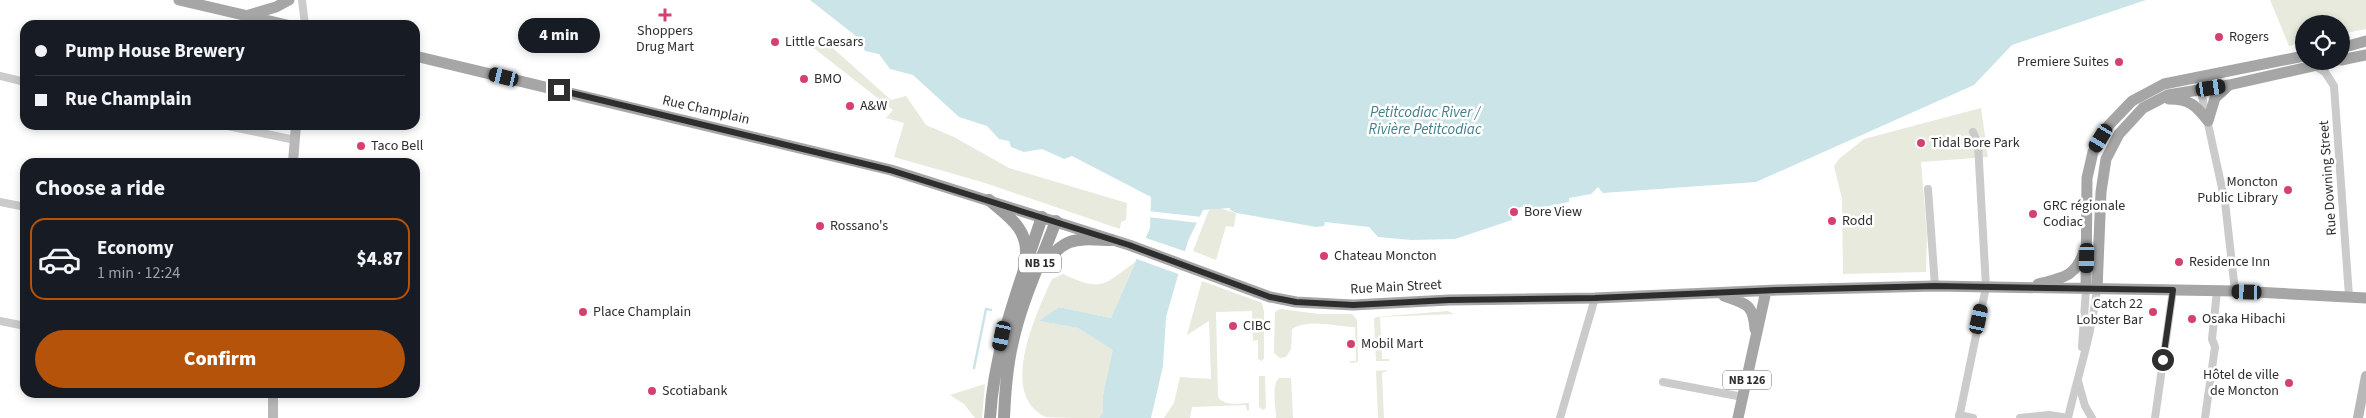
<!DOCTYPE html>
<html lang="en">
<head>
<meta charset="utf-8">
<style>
  :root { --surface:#171b24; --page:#20242c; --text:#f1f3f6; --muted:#9ea1a6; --line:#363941; --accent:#b45309 }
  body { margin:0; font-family:"Source Sans 3",sans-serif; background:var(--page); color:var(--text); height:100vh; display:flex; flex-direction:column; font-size:19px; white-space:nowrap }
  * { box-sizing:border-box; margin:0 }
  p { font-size:16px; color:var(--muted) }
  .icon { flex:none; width:28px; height:28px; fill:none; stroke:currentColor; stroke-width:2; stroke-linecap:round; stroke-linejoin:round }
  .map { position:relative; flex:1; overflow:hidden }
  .drawer { position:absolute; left:20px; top:158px; width:400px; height:240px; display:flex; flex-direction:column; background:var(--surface); border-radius:15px; box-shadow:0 2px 8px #0003 }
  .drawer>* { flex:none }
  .hud { position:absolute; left:20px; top:20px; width:400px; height:110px; border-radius:15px; box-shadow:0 2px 8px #0003; display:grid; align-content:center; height:110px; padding:0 15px; background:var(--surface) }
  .buttons { position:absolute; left:2295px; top:15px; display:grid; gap:10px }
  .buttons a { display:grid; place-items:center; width:55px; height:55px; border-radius:50%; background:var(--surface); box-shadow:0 2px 8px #0003; font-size:25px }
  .end { position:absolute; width:22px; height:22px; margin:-11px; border:6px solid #2e2e2e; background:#fff; box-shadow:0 0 0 2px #fff }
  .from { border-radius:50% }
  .bubble { position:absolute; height:35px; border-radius:18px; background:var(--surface); box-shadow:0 2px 8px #0003; font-size:16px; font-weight:800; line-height:35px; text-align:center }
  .car { position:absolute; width:15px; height:30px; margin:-15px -8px; border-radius:6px; box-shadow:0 0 4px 1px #0007; background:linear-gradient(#222 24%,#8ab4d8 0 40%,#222 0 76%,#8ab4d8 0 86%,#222 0) }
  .hud b { display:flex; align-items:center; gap:18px; height:48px; font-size:19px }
  .hud b+b { border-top:1px solid var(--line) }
  .hud i { width:12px; height:12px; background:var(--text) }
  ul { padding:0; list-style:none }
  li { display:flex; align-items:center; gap:15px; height:82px; margin:0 10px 8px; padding:0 5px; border:2px solid transparent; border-radius:15px }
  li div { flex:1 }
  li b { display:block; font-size:19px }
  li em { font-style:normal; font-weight:800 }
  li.on { border-color:var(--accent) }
  li>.icon { width:45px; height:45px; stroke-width:1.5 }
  h2 { padding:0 15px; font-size:22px; line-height:60px }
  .primary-button { display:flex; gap:10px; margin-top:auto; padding:10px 15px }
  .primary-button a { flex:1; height:58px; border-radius:30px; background:var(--accent); color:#fff; font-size:20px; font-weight:800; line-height:58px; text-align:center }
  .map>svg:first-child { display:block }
  .green { fill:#e7eadd }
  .water { fill:#cbe4e8 }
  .pier { fill:#fff }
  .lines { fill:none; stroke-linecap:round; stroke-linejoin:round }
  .stream { stroke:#cbe4e8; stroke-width:2.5 }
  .minor { stroke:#cbcbcb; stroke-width:8 }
  .secondary { stroke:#b8b8b8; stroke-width:10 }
  .primary { stroke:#a6a6a6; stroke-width:11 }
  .trunk { stroke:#9e9e9e; stroke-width:12 }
  .route { stroke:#2e2e2e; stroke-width:6 }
  .poi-dot { fill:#d5416f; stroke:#fff; stroke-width:2 }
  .labels { text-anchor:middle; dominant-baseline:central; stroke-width:5; stroke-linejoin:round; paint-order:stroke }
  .shield { fill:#fff; stroke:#6d6d6d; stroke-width:1 }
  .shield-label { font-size:12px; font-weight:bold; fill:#2e2e2e }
  .poi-label { font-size:14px; fill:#2e2e2e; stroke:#fff; text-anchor:start }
  .street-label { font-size:14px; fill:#2e2e2e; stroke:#fff }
  .water-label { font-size:15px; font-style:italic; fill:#447e89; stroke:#fff }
</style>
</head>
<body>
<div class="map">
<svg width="2366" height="418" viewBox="0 0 2366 418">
  <rect width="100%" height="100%" fill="#fff"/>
  <path class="green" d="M2270 0H2366V29L2341 34V24H2304V42L2289 46Z
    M826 42 891 100 906 96 926 125 954 137 1009 168 1127 203 1126 220 1121 222 1120 229 982 182 894 157 904 123 886 118 893 110 811 46Z
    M1981 108 1988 157 1921 162 1927 234 1926 272 1843 274 1842 199 1834 166 1840 158 1864 139Z
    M1219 208 1236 213 1234 227 1226 226 1216 260 1193 251 1209 210Z
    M1135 262 1111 318 1059 307 1040 321 1078 328 1114 350 1103 395V412L1099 418C1089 418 1054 418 1046 417 997 395 1037 312 1052 279L1063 274C1102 292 1102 286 1135 262Z
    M1202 281 1262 303 1264 312V358L1262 361 1258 359V340L1253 341 1252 311 1216 312 1218 397C1225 407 1239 403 1249 403V410L1247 411 1246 405 1192 407 1190 418H1164L1174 403 1180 377 1211 379 1209 321 1187 335Z
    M1280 309 1319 314H1352L1357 320 1358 362 1350 363V361H1356L1355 327C1335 327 1310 318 1292 329L1291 349 1286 357 1280 358 1274 353 1275 312Z
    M1448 311 1454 314 1380 317 1382 359H1389V361H1376L1374 319 1376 317Z
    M1389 370 1382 373 1384 418H1378L1376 371Z
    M1259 376H1265L1266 408 1263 410 1259 407Z
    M1279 378H1291L1293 418H1276C1276 407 1271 386 1279 378Z
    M985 384 982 418H975L964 404 950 395Z"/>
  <path class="water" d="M810 0H2146L2012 45 1974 85 1756 182 1603 193 1598 187 1591 194 1569 198V202L1528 210 1527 206 1511 209 1512 220 1455 239 1411 240 1378 237 1369 227 1325 222 1324 226 1316 227 1237 213 1230 210V208L1203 210 1188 241 1166 317 1163 366 1151 418H1099L1103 412V395L1113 350 1078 328 1039 321 1059 307 1111 318 1150 228 1151 197 1072 156 1064 159 1042 149 1024 152 1011 147 1009 141 999 139 987 126 959 117 913 75 890 69 879 54 865 51 861 40Z"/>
  <path class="pier" d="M1148 211 1202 217 1199 223 1148 217Z
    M1143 237 1187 252 1181 275 1134 258Z"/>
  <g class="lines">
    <path class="stream" d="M974 368 986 309 991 310"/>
    <path class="minor" d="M302 0 305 25
      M2315 66 2325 72 2334 86 2349 296
      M0 76 25 82
      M2200 87 2225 202 2235 291
      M223 125 295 140
      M1928 189 1935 286
      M0 202 25 207
      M0 321 25 326
      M2082 347 2086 289
      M2078 381 2085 406 2092 418
      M1663 382 1743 397
      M1959 415 1973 418
      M1560 418 1595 298
      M1959 418 1986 287 1978 144 1973 132
      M2020 418 2049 415 2068 418
      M2068 418C2078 375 2092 333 2097 289
      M2155 418 2173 290
      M2205 418 2215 347 2212 339 2217 291"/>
    <path class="secondary" d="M293 162 296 125
      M273 392V418
      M2358 418 2366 376"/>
    <path class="primary" d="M179 0 287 25
      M249 15 276 7 289 0
      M2341 48 2366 41
      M415 56 891 170 1129 245 1270 297 1296 302 1353 305 1449 300 1595 298 1777 290 1935 286 2235 291 2366 298
      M2341 60 2366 55
      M2169 99C2189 99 2196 105 2208 121
      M2208 121 2215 98 2228 86
      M2038 284C2062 278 2076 277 2084 251
      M2086 289 2087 178 2093 152 2109 125 2132 101 2164 84 2304 56
      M2097 289 2101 192 2106 159 2119 134 2143 108 2168 95 2229 85 2335 61
      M1724 296C1747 304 1753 304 1755 329
      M1738 418 1766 291"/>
    <path class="trunk" d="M989 200C1009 217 1028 228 1026 257
      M1045 267C1062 235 1079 239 1111 240
      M990 418C994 348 1020 283 1042 217
      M1004 418C1005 392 1007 366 1013 341 1022 300 1041 261 1056 221"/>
  </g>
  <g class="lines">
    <path class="route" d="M559 90 890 170 1129 245 1270 297 1296 302 1353 305 1449 300 1595 298 1777 290 1935 286 2173 290 2163 360"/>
  </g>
  <g class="poi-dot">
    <path d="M662.5 7.5h5v5h5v5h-5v5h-5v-5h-5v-5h5z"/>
    <circle cx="2219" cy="37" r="5"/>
    <circle cx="775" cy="42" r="5"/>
    <circle cx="2119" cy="62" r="5"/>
    <circle cx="804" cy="79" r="5"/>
    <circle cx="850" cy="106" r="5"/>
    <circle cx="1921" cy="143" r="5"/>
    <circle cx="361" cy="146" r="5"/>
    <circle cx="2288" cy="190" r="5"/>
    <circle cx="1514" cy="212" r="5"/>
    <circle cx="2033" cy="214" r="5"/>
    <circle cx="1832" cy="221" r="5"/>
    <circle cx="820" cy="226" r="5"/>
    <circle cx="1324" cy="256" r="5"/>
    <circle cx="2179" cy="262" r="5"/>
    <circle cx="583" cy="312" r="5"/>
    <circle cx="2153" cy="312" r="5"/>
    <circle cx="2192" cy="319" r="5"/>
    <circle cx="1233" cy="326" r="5"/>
    <circle cx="1351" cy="344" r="5"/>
    <circle cx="2289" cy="383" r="5"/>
    <circle cx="652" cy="391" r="5"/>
  </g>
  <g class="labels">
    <g class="shield">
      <rect x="1019" y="253.5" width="42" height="19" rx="4"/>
      <rect x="1723" y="370.5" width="48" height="19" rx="4"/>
    </g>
    <g class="shield-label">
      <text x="1040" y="263">NB 15</text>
      <text x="1747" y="380">NB 126</text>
    </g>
    <g class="poi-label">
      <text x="665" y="31" text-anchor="middle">Shoppers<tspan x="665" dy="16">Drug Mart</tspan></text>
      <text x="2229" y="37">Rogers</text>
      <text x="785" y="42">Little Caesars</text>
      <text x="2109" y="62" text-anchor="end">Premiere Suites</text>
      <text x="814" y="79">BMO</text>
      <text x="860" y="106">A&amp;W</text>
      <text x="1931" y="143">Tidal Bore Park</text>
      <text x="371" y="146">Taco Bell</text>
      <text x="2278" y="182" text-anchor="end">Moncton<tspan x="2278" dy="16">Public Library</tspan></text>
      <text x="2043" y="206">GRC régionale<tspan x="2043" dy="16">Codiac</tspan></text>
      <text x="1524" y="212">Bore View</text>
      <text x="1842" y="221">Rodd</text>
      <text x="830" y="226">Rossano's</text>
      <text x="1334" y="256">Chateau Moncton</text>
      <text x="2189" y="262">Residence Inn</text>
      <text x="2143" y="304" text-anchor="end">Catch 22<tspan x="2143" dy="16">Lobster Bar</tspan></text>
      <text x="593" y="312">Place Champlain</text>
      <text x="2202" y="319">Osaka Hibachi</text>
      <text x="1243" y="326">CIBC</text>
      <text x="1361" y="344">Mobil Mart</text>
      <text x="2279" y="375" text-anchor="end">Hôtel de ville<tspan x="2279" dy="16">de Moncton</tspan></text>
      <text x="662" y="391">Scotiabank</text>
    </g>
    <g class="street-label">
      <text transform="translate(706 110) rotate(13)">Rue Champlain</text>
      <text transform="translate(2328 178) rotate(-94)">Rue Downing Street</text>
      <text transform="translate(1396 287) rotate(-3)">Rue Main Street</text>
    </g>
    <g class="water-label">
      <text x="1425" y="112">Petitcodiac River /<tspan x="1425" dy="17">Rivière Petitcodiac</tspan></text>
    </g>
  </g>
</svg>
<div class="buttons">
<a><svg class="icon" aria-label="locate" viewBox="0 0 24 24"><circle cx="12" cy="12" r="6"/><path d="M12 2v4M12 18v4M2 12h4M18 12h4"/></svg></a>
</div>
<i class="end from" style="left:2163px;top:360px"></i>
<i class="end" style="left:559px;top:90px"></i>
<div class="bubble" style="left:518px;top:18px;width:82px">4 min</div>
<i class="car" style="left:504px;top:77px;rotate:284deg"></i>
<i class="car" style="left:2211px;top:88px;rotate:81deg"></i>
<i class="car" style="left:2101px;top:138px;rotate:211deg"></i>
<i class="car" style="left:2087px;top:258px;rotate:182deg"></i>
<i class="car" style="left:2247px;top:292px;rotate:272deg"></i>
<i class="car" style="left:1979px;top:319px;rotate:12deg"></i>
<i class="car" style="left:1002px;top:336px;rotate:192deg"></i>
<div class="hud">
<b><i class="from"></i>Pump House Brewery</b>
<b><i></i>Rue Champlain</b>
</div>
<section class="drawer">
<h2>Choose a ride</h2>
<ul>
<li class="on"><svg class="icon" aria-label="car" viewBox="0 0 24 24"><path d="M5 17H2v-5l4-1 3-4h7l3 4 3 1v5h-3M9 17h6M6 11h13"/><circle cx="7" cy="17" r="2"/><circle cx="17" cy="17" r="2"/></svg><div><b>Economy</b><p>1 min · 12:24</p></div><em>$4.87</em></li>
</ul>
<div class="primary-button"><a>Confirm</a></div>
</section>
</div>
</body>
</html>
